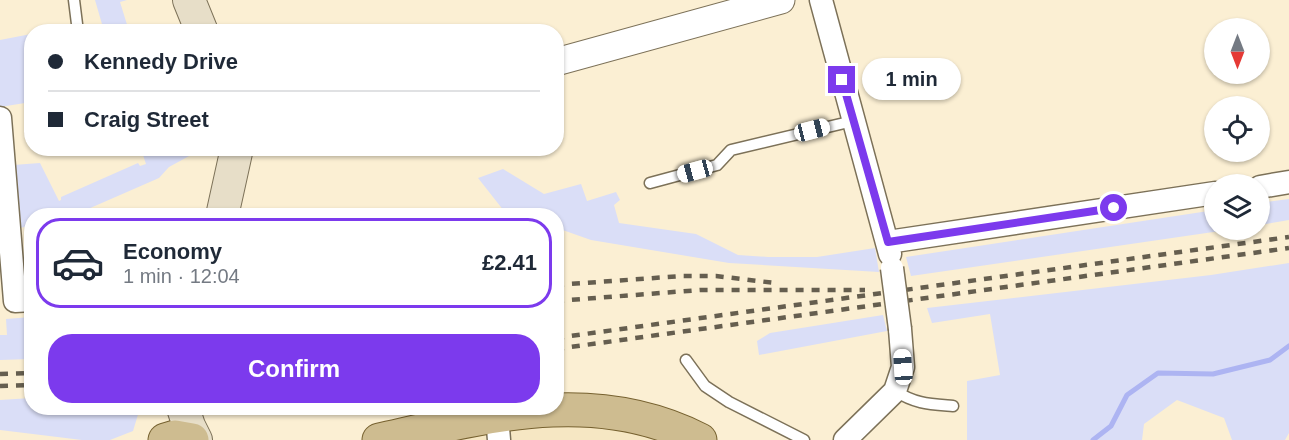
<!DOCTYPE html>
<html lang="en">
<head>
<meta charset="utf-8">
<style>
  :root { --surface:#fff; --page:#f6f6f7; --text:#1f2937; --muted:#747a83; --line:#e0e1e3; --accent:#7c3aed }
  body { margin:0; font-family:Arial,sans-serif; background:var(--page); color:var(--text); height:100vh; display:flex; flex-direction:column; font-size:22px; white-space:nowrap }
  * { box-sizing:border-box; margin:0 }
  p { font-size:20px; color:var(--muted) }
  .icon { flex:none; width:33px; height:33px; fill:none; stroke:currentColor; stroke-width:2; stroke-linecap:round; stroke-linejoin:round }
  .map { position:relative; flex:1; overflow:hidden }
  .panel { position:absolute; left:24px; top:208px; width:540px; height:207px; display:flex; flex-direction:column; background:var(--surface); border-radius:24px; box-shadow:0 2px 4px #0004 }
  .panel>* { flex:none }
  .top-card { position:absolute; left:24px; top:24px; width:540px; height:132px; border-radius:24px; box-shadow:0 2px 4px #0004; display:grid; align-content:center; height:132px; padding:0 24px; background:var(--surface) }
  .needle { width:39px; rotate:180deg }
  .fabs { position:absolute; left:1204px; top:18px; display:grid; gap:12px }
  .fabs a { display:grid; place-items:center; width:66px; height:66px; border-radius:50%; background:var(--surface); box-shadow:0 2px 4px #0004; font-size:30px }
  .end { position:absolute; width:27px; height:27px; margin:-14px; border:8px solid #7c3aed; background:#fff; box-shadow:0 0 0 3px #fff }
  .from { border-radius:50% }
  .bubble { position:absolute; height:42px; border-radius:21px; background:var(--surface); box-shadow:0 2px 4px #0004; font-size:20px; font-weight:700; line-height:42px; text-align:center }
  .car { position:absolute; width:18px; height:36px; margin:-18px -9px; border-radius:8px; box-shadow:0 0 4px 2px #0007; background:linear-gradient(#fff 24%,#345 0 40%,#fff 0 76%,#345 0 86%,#fff 0) }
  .top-card b { display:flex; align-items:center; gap:21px; height:57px; font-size:22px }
  .top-card b+b { border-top:2px solid var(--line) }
  .top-card i { width:15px; height:15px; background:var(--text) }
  ul { padding:10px 0 0; list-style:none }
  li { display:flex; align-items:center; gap:18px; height:90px; margin:0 12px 9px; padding:0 12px; border:3px solid transparent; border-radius:24px }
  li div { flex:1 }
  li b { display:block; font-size:22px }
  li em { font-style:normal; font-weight:700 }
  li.current { border-color:var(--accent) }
  li>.icon { width:54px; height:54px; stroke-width:1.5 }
  .primary-button { display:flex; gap:12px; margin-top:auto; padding:12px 24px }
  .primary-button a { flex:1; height:69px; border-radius:24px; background:var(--accent); color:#fff; font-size:24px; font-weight:700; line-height:69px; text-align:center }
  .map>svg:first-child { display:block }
  .built { fill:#f6e7c3 }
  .green { fill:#dadef7 }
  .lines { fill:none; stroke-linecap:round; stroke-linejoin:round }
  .stream { stroke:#adb4f2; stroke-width:5 }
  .service-casing { stroke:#7c7158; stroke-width:13 }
  .minor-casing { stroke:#7c7158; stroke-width:25 }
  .tertiary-casing { stroke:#7c7158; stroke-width:29 }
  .secondary-casing { stroke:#7c7158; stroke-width:34 }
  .primary-casing { stroke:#76612f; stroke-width:35 }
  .service { stroke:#fff; stroke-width:10 }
  .minor { stroke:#fff; stroke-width:22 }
  .tertiary { stroke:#fff; stroke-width:27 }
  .secondary { stroke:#e7dec8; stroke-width:32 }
  .primary { stroke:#cebc90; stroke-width:33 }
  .rail { stroke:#655e4f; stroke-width:4.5; stroke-dasharray:8 8; stroke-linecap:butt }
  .minor-bridge-casing { stroke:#7c7158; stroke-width:25; stroke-linecap:butt }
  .minor-bridge { stroke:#fff; stroke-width:22 }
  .route { stroke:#7c3aed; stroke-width:8 }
</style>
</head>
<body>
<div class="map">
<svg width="1289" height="440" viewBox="0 0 1289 440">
  <rect width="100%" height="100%" fill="#fbefd3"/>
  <path class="built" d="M554 409 697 440H381Z"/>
  <path class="green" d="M95 0H127L120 2 129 31H104Z
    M31 34V102L0 107V40Z
    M152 149H202L169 167 159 178 72 216H32L31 226 19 228 13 165 40 163 59 201 61 200V197L138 163 140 166 146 164 142 152Z
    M503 169 544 194 581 184 587 201 616 192 620 200 614 205 619 223 696 234 738 255 768 257H817L875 248 879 272 729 263 591 240 557 228 556 216H508L478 178Z
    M1289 199V220L1260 225V203Z
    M1215 210V230H1227L911 276 906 257Z
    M1289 263V433L1285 440H1232L1224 418 1177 400 1144 424 1142 440H967V381L1000 375 990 314 932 323 927 308 1211 275Z
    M883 315 887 331 759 355 757 341 770 333Z
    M31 317V359L0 360V335H7L6 319Z
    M31 398 32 408H140L133 431 110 440H82L0 430V400Z"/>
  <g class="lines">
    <path class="stream" d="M1093 440 1111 426 1127 395 1158 373 1213 374 1270 360 1289 346"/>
    <g class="service-casing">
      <path id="service" d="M74 0 78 32
        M31 132H32
        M650 183 717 165 731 150 853 121
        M686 360 705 386 729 402 804 440
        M895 391C916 404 929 404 953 406"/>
    </g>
    <g class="minor-casing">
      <path id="minor" d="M821 0 890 254
        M0 118 15 301 32 300
        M1260 187 1289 182
        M888 242 1215 193
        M497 416 499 440
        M845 440 895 391 903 367 900 329"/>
    </g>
    <g class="tertiary-casing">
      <path id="tertiary" d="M556 62 781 0"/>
    </g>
    <g class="secondary-casing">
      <path id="secondary" d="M189 0 202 32
        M222 216 237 148
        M183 408 189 426 196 440"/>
    </g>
    <g class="primary-casing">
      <path id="primary" d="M165 440 175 437 192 440
        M379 440C488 416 595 386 700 440"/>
    </g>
    <use href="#service" class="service"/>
    <use href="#minor" class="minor"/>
    <use href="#tertiary" class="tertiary"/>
    <use href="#secondary" class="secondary"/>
    <use href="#primary" class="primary"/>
    <path class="rail" d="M556 285 682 276H716L775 283
      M556 301 700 290H865
      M556 338 1289 237
      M556 349 1289 248
      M0 374 32 373
      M0 386 32 385"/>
    <g class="minor-bridge-casing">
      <path id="minor-bridge" d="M892 268 900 329"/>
    </g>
    <use href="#minor-bridge" class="minor-bridge"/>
  </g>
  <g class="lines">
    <path class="route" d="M842 80 888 242 1114 208"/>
  </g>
</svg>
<div class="fabs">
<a><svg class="needle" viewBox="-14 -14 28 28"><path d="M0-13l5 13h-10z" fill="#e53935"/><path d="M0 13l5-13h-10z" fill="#747a83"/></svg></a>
<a><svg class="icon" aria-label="locate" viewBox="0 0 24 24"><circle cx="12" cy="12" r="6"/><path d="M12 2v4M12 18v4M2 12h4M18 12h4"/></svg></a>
<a><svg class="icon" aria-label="layers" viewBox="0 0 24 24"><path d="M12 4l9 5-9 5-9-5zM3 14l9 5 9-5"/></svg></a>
</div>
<i class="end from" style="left:1114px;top:208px"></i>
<i class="end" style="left:842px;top:80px"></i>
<div class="bubble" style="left:862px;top:58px;width:99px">1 min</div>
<i class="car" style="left:812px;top:130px;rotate:76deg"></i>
<i class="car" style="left:695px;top:171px;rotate:255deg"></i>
<i class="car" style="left:903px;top:367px;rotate:356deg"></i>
<div class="top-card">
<b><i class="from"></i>Kennedy Drive</b>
<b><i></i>Craig Street</b>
</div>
<section class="panel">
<ul>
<li class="current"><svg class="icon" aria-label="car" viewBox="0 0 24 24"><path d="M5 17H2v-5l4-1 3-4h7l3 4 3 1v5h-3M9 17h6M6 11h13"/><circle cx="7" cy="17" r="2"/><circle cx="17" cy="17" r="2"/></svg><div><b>Economy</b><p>1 min · 12:04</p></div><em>£2.41</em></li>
</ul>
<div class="primary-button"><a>Confirm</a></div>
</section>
</div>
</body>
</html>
